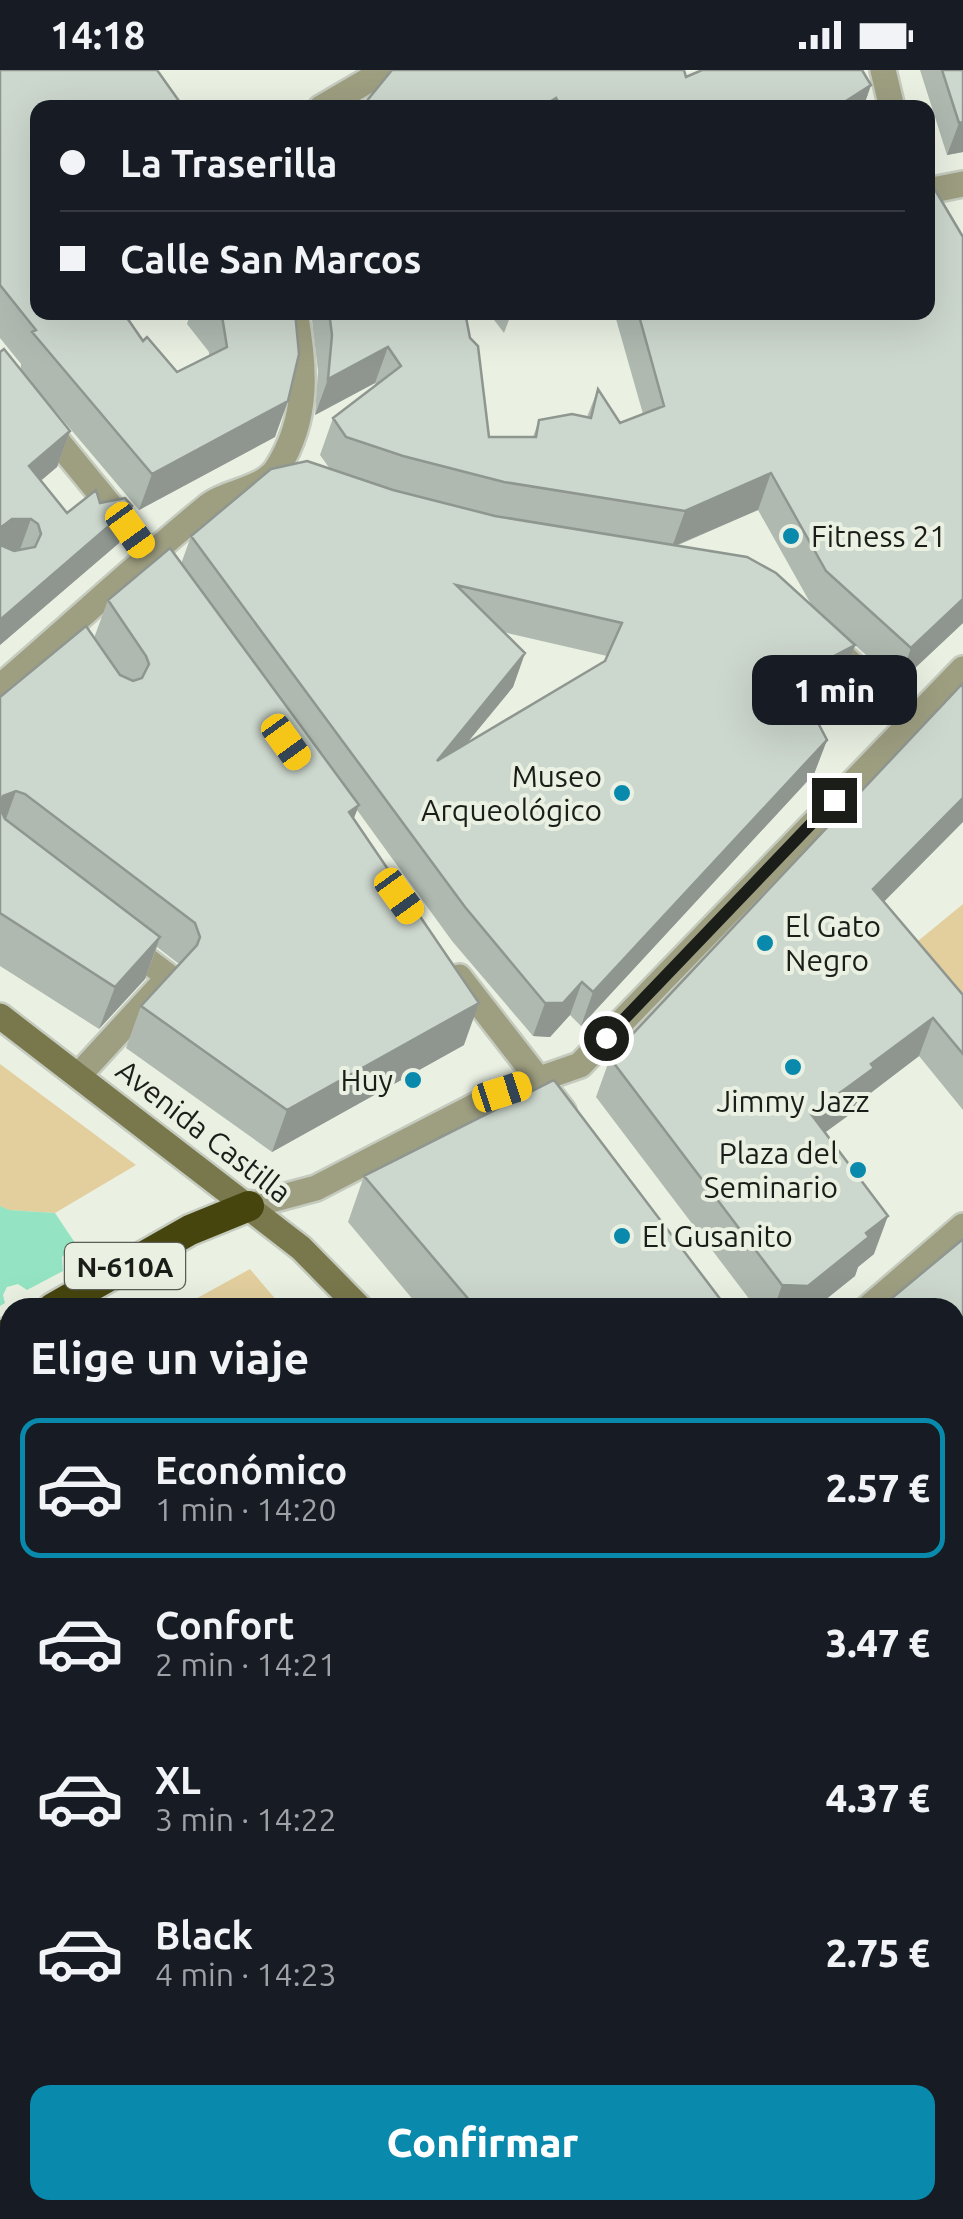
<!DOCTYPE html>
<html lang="es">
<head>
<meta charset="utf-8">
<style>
  :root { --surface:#171b24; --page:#242831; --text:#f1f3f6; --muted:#9ea1a6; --line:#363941; --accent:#0989ab }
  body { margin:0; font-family:Ubuntu,sans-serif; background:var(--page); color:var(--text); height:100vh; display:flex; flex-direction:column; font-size:38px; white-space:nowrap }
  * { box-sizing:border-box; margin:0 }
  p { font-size:32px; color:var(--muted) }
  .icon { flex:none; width:55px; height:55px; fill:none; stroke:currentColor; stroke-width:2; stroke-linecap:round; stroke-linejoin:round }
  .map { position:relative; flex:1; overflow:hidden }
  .drawer { position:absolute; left:0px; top:1228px; width:965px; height:922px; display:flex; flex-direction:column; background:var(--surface); border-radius:30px 30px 0 0; box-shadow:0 10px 40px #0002 }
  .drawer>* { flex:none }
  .guide { position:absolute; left:30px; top:30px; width:905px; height:220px; border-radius:20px; box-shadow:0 10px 40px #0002; display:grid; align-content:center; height:220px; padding:0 30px; background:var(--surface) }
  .end { position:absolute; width:45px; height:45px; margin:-22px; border:12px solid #1b1d18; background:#fff; box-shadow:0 0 0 5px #fff }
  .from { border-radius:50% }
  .bubble { position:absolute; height:70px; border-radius:20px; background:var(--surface); box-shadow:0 10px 40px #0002; font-size:32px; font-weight:800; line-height:70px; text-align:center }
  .car { position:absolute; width:30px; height:60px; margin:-30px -15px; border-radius:12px; box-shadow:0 0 8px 2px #0007; background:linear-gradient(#f5c518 24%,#345 0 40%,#f5c518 0 76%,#345 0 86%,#f5c518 0) }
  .guide b { display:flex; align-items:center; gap:35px; height:95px; font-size:38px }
  .guide b+b { border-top:2px solid var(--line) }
  .guide i { width:25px; height:25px; background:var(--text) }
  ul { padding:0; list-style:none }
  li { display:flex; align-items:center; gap:30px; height:140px; margin:0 20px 15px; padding:0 10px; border:5px solid transparent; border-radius:20px }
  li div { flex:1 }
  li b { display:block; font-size:38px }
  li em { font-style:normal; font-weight:800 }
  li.selected { border-color:var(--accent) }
  li>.icon { width:90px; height:90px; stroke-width:1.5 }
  h2 { padding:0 30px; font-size:45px; line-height:120px }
  .button { display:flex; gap:20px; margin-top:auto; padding:20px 30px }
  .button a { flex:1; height:115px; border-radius:20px; background:var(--accent); color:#fff; font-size:40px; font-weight:800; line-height:115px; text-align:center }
  .status { display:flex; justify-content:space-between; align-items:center; height:70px; padding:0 50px; background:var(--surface); direction:ltr }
  .status svg { height:28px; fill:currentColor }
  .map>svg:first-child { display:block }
  .green { fill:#e3cf9e }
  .water { fill:#94e4c3 }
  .pier { fill:#eaf1e3 }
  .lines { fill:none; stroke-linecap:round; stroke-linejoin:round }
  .street-casing { stroke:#c5cbbe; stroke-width:30 }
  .secondary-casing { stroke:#c5cbbe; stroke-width:30 }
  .highway-casing { stroke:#c5cbbe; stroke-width:35 }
  .street { stroke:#9e9f81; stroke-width:25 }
  .secondary { stroke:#79784c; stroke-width:25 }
  .highway { stroke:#47450e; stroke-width:30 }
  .wall { fill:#afb9b0; fill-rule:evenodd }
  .shaded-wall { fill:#8f9690 }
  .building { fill:#ccd7cd; stroke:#8f9690; stroke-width:2.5; fill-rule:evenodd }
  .route { stroke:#1b1d18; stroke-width:12 }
  .poi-dot { fill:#0989ab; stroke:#eaf1e3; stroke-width:4 }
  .labels { text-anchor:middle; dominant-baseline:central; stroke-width:8; stroke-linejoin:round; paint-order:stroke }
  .shield { fill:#eaf1e3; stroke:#595d55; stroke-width:2.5 }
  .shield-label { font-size:28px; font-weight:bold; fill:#1b1d18 }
  .poi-label { font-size:30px; fill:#1b1d18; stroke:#eaf1e3; text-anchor:start }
  .street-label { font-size:30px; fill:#1b1d18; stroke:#eaf1e3 }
</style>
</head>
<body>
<div class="status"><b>14:18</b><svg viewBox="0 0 49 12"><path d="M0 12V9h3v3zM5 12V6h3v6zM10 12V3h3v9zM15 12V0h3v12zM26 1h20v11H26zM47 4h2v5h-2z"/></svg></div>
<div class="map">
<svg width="963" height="2149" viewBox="0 0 963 2149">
  <rect width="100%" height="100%" fill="#eaf1e3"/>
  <path class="green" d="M963 834V980L890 894Z
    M0 994 136 1095 55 1143 8 1140 0 1136Z
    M250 1199 282 1237H181Z
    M0 1691 10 1700V2033L0 2037Z
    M441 2140H695L703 2149H449Z"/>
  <path class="water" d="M0 1136 9 1140 55 1143 118 1237 10 1238V1676L0 1667Z
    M955 2089 963 2096V2149H769L759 2140H955Z
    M344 2140H416L423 2149H351Z"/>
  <path class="pier" d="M76 1179 89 1186 121 1233 118 1238H10V1296L0 1302V1236L5 1233 3 1225 7 1217 18 1214 27 1220 63 1201 62 1187 68 1181Z"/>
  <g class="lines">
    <g class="street-casing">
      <path id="street" d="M883 0 892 38
        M321 38 386 0
        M928 121 963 114
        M0 301 130 460 171 516
        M826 571 912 650
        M0 617C69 558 136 495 207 437 226 421 265 420 278 397 309 347 305 297 295 242
        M459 907 563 1041
        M79 1005 169 907 124 873
        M249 1136 316 1118 502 1022 580 995 963 599
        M868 1238 963 1156
        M955 1831 963 1826"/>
    </g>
    <g class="secondary-casing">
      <path id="secondary" d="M0 946 301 1178 360 1238
        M955 1943 963 1952"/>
    </g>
    <g class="highway-casing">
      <path id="highway" d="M53 1238 190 1160 249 1136
        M0 1267 10 1262"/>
    </g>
    <use href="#street" class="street"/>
    <use href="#secondary" class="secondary"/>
    <use href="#highway" class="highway"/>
  </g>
  <path class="wall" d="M0 0 38 38V242L143 271 177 302 209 286V282L187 254 190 244 189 242H295L275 367 139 440 40 323 70 361 57 397 41 410 67 443 100 433 119 473 0 575 21 294 0 268Z
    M920 0H963V82L947 85Z
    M686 7 871 15 863 38H361Z
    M311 242H465L489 367H533L539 350 587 347 598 319 620 353 643 344 614 242H928L963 553 898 614 855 575 843 609 805 629 827 670 814 704 581 956 570 945 550 967 533 966 452 871 357 740 353 749 464 975 272 1082 126 978 141 936 179 894 157 877 145 909 99 959 0 896V627L94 568 108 530 181 494 191 466 330 399 320 385 333 348 376 315 375 313 315 345 318 301ZM758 440 812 536 676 476ZM503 562 607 586 605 591 467 673 513 617 525 583Z
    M488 242H512L504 263Z
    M884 832 963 925V1040L919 986 864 1028 860 1037 824 1063 874 1184 858 1197 855 1206 815 1238H756L596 1027 610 988Z
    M364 1106 727 1238H420L348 1152Z"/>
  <path class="shaded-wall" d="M871 15 863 38H835Z
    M556 28 552 38H540Z
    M963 52V82L947 85 959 53Z
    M388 277 375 313 315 345 328 309Z
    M288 331 275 367 139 440 152 404Z
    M70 361 57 397 16 432 29 396Z
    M771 403 758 440 672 477 685 441Z
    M132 436 119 473 0 575V550Z
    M12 449H31L18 485H0V458Z
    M963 529V553L898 614 911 578Z
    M855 575 843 609 782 641 794 607Z
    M525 583 513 617 425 724 437 691Z
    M827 670 814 704 581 956 593 922Z
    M16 721 1 763H0V734L3 726Z
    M963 728V752L859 857 873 819Z
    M359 735 343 777 349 742Z
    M160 867 145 909 99 959 115 917Z
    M582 912 570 945 550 967 533 966 545 933Z
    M479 933 464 975 272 1082 287 1040Z
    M933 948 919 986 864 1028 860 1037 797 1083 811 1044 871 994Z
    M888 1146 874 1184 858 1197 855 1206 815 1238H774L782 1215 866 1163Z
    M963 1469V1497L960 1505 955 1504V1476L956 1473Z
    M963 1708V1737L955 1742V1713Z"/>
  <path class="building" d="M0 0H157L184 38H38V73L32 78 38 85V242H123L143 271 147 267 177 302 227 277 222 246 219 242H295L299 284 288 331 152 404 32 262 36 260 0 215Z
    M392 0H684L686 7 702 0H862L871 15 835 38H562L556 28 540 38H361Z
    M942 0H963V52L959 53Z
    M928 108 963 167V529L911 578 826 501 771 403 685 441 504 412 403 386 346 367 333 348 401 296 388 277 328 309 332 265 329 242H465L470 268 478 276 489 367H536L539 350 572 344 591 348 598 319 620 353 664 336 638 242H928Z
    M4 279 70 361 29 396 67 443 96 420 100 433 125 428 132 436 0 550V472V475L14 481 35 477 41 464 38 454 31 449H12L0 458V282Z
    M307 391 393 420 495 446 747 487 776 503 855 575 794 607 827 670 593 922 582 912 563 933H545L465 837 191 466 271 399ZM456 515 622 553 605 591 437 691 525 583Z
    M170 478 359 735 349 742 479 933 287 1040 141 936 197 875 200 867 195 853 25 724 16 721 3 726 0 734V627L86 556 120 605 133 611 142 608 149 594 146 586 108 530Z
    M963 613V728L873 819 963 925V984L933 948 871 994 874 998 811 1044 888 1146 866 1163 869 1167 808 1216 782 1215 610 988Z
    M0 738 5 749 160 867 115 917 0 843Z
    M554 1010 727 1238H476L364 1106Z
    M963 1169V1469L956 1473 955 1477V1238H880Z
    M955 1490 963 1501V1708L955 1713Z"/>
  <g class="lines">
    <path class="route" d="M606 968 834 730"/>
  </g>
  <g class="poi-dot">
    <circle cx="791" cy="466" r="10"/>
    <circle cx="622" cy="723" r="10"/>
    <circle cx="765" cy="873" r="10"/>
    <circle cx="793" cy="997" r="10"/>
    <circle cx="413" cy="1010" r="10"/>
    <circle cx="858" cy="1100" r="10"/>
    <circle cx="622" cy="1166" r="10"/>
  </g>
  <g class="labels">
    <rect class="shield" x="65" y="1173" width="120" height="46" rx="8"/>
    <g class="shield-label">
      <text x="125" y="1196">N-610A</text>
    </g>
    <g class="poi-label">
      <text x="811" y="466">Fitness 21</text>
      <text x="602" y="706" text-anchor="end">Museo<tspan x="602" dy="34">Arqueológico</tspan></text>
      <text x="785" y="856">El Gato<tspan x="785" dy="34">Negro</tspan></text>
      <text x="393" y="1010" text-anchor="end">Huy</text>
      <text x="793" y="1031" text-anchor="middle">Jimmy Jazz</text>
      <text x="838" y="1083" text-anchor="end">Plaza del<tspan x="838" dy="34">Seminario</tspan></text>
      <text x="642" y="1166">El Gusanito</text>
    </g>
    <g class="street-label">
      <text transform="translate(204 1061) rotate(38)">Avenida Castilla</text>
    </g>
  </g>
</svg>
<i class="end from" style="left:606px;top:968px"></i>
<i class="end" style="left:834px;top:730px"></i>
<div class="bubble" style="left:752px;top:585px;width:165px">1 min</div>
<i class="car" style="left:130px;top:460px;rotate:144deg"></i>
<i class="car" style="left:286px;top:672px;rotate:144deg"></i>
<i class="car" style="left:399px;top:826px;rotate:144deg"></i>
<i class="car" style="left:502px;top:1022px;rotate:72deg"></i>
<div class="guide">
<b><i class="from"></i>La Traserilla</b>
<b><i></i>Calle San Marcos</b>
</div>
<section class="drawer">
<h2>Elige un viaje</h2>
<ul>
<li class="selected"><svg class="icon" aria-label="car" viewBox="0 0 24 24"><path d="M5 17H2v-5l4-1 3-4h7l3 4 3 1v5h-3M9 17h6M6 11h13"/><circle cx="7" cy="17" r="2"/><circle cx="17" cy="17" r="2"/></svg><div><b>Económico</b><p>1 min · 14:20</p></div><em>2.57 €</em></li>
<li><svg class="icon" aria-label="car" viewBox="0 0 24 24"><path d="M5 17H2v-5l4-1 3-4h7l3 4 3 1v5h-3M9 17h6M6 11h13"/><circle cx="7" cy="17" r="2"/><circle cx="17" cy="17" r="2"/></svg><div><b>Confort</b><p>2 min · 14:21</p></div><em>3.47 €</em></li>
<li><svg class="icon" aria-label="car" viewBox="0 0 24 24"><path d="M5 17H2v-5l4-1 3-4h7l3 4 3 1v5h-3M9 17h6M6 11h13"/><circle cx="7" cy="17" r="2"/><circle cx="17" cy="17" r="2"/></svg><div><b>XL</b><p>3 min · 14:22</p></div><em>4.37 €</em></li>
<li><svg class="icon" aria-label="car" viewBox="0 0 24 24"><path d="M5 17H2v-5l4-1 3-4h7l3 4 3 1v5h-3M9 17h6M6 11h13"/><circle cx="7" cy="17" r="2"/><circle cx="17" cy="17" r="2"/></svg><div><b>Black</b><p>4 min · 14:23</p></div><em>2.75 €</em></li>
</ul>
<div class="button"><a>Confirmar</a></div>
</section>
</div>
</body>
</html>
